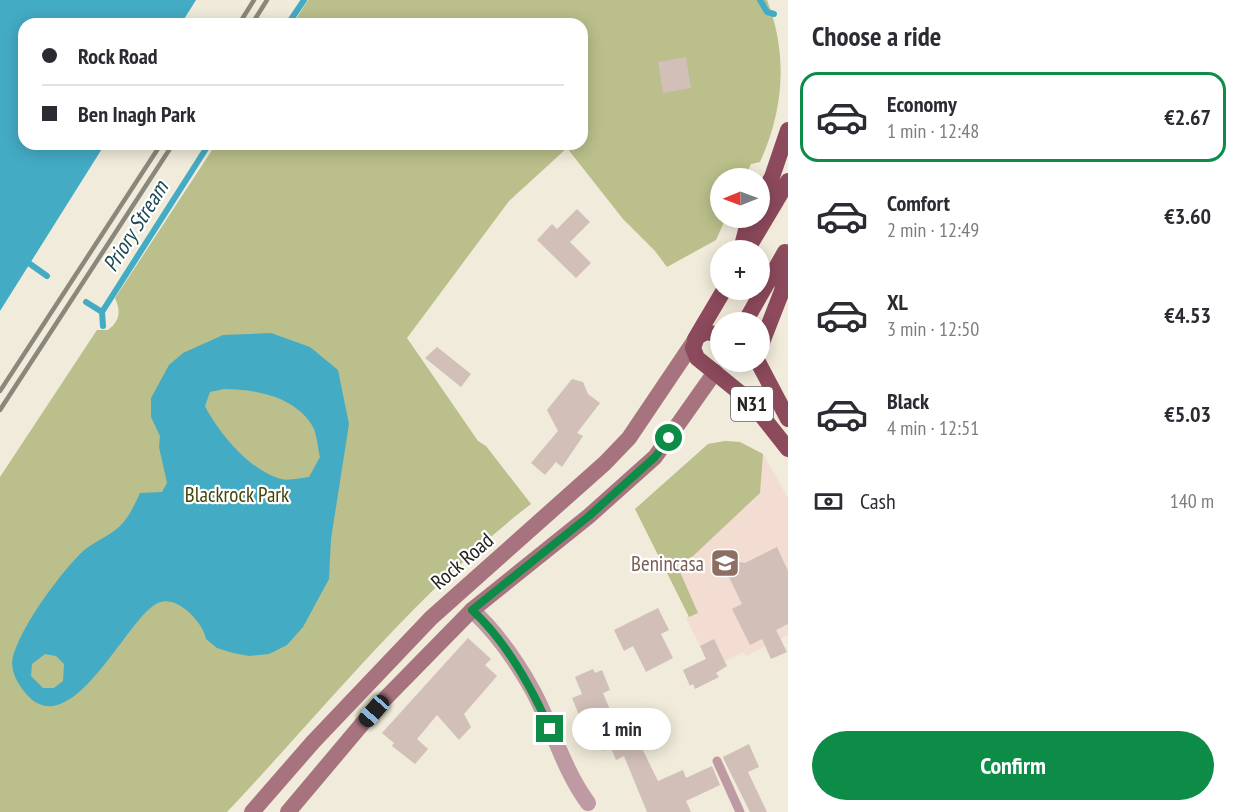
<!DOCTYPE html>
<html lang="en">
<head>
<meta charset="utf-8">
<style>
  :root { --surface:#fff; --page:#f7f7f7; --text:#2b2b33; --muted:#7c7c81; --line:#e1e1e2; --accent:#0d8c48 }
  body { margin:0; font-family:"PT Sans Narrow",sans-serif; background:var(--page); color:var(--text); height:100vh; display:flex; flex-direction:column; font-size:22px; white-space:nowrap }
  * { box-sizing:border-box; margin:0 }
  p { font-size:20px; color:var(--muted) }
  .icon { flex:none; width:33px; height:33px; fill:none; stroke:currentColor; stroke-width:2; stroke-linecap:round; stroke-linejoin:round }
  .map { position:relative; flex:1; overflow:hidden }
  .sheet { display:flex; flex-direction:column; background:var(--surface); width:450px }
  .sheet>* { flex:none }
  .hud { position:absolute; left:18px; top:18px; width:570px; height:132px; border-radius:18px; box-shadow:0 3px 15px #0003; display:grid; align-content:center; height:132px; padding:0 24px; background:var(--surface) }
  .needle { width:39px; rotate:269deg }
  .buttons { position:absolute; left:710px; top:168px; display:grid; gap:12px }
  .buttons a { display:grid; place-items:center; width:60px; height:60px; border-radius:50%; background:var(--surface); box-shadow:0 3px 15px #0003; font-size:30px }
  .end { position:absolute; width:27px; height:27px; margin:-14px; border:8px solid #0d8c48; background:#fff; box-shadow:0 0 0 3px #fff }
  .from { border-radius:50% }
  .bubble { position:absolute; height:42px; border-radius:21px; background:var(--surface); box-shadow:0 3px 15px #0003; font-size:20px; font-weight:600; line-height:42px; text-align:center }
  .car { position:absolute; width:18px; height:36px; margin:-18px -9px; border-radius:8px; box-shadow:0 0 4px 2px #0007; background:linear-gradient(#222 24%,#8ab4d8 0 40%,#222 0 76%,#8ab4d8 0 86%,#222 0) }
  .hud b { display:flex; align-items:center; gap:21px; height:57px; font-size:22px }
  .hud b+b { border-top:2px solid var(--line) }
  .hud i { width:15px; height:15px; background:var(--text) }
  ul { padding:0; list-style:none }
  li { display:flex; align-items:center; gap:18px; height:90px; margin:0 12px 9px; padding:0 12px; border:3px solid transparent; border-radius:18px }
  li div { flex:1 }
  li b { display:block; font-size:22px }
  li em { font-style:normal; font-weight:600 }
  li.selected { border-color:var(--accent) }
  li>.icon { width:54px; height:54px; stroke-width:1.5 }
  h2 { padding:0 24px; font-size:27px; line-height:72px }
  .pay { display:flex; align-items:center; gap:15px; height:66px; padding:0 24px; font-size:22px }
  .pay p { margin-inline-start:auto }
  .button { display:flex; gap:12px; margin-top:auto; padding:12px 24px }
  .button a { flex:1; height:69px; border-radius:36px; background:var(--accent); color:#fff; font-size:24px; font-weight:600; line-height:69px; text-align:center }
  main { display:flex; flex:1; min-height:0 }
  .map>svg:first-child { display:block }
  .education { fill:#f3dcd1 }
  .green { fill:#babf8b }
  .water { fill:#44abc4; fill-rule:evenodd }
  .lines { fill:none; stroke-linecap:round; stroke-linejoin:round }
  .stream { stroke:#44abc4; stroke-width:6 }
  .building { fill:#d1bfb8 }
  .service { stroke:#bf9aa2; stroke-width:9 }
  .minor { stroke:#bf9aa2; stroke-width:16 }
  .secondary { stroke:#a7737f; stroke-width:16 }
  .trunk { stroke:#8c4a5c; stroke-width:16 }
  .rail { stroke:#8a877b; stroke-width:4.5 }
  .route { stroke:#0d8c48; stroke-width:8 }
  .labels { text-anchor:middle; dominant-baseline:central; stroke-width:4.5; stroke-linejoin:round; paint-order:stroke }
  .shield { fill:#fff; stroke:#666561; stroke-width:1.5 }
  .shield-label { font-size:20px; font-weight:bold; fill:#25231d }
  .park-label { font-size:21px; fill:#434508; stroke:#fff }
  .street-label { font-size:21px; fill:#25231d; stroke:#fff }
  .education-label { font-size:21px; fill:#785e54; stroke:#fff; text-anchor:end }
  .water-label { font-size:22px; font-style:italic; fill:#1b4854; stroke:#fff }
</style>
</head>
<body>
<main>
<div class="map">
<svg width="788" height="812" viewBox="0 0 788 812">
  <rect width="100%" height="100%" fill="#f0ebda"/>
  <path class="education" d="M725 441 740 442 763 454 788 498V635L746 656 744 652 725 661 714 640 700 646 686 618 689 616 635 509 708 444Z"/>
  <path class="green" d="M308 0H767C788 54 784 110 760 162L751 164 744 178H720V218H726L716 240 667 267 655 251 623 219 567 148 509 201 407 338 478 441 486 446 531 504C417 592 326 707 227 812H0V477L97 330H108C120 321 121 311 115 298L216 144H582V24H293Z
    M725 441 740 442 763 454 760 493 693 556 677 565 698 613 689 617 635 509 708 444Z"/>
  <path class="water" d="M0 0H196L181 24H24V144H105L0 311Z
    M271 333 310 347 338 370 349 424 331 539 329 579 303 627 287 645 269 654 249 656 233 653 217 648 206 639C204 628 194 616 185 609 177 603 166 598 156 604 125 621 68 751 23 690 15 679 9 667 14 653 25 621 57 578 80 554 92 542 109 537 121 525 129 517 135 504 140 493L162 492 167 483 159 447 160 436 151 417V398L169 365 183 353 223 335ZM224 389C255 389 298 397 314 429 317 437 318 449 320 457L309 477C301 478 288 481 281 479 250 471 218 432 205 406L210 392ZM45 654 56 656 64 664 63 681 54 688H43L31 676 32 664Z"/>
  <g class="lines">
    <path class="stream" d="M760 0 767 12 774 14
      M288 24 304 0
      M23 259 47 276
      M86 302 102 312 209 144
      M102 312 103 326"/>
  </g>
  <path class="building" d="M686 57 691 88 663 93 658 62Z
    M577 209 590 222 570 242 591 263 576 278 537 240 552 224 557 229Z
    M437 347 471 374 461 387 425 358Z
    M572 379 583 382 588 394 600 403 577 433 583 436 562 467 556 462 545 475 531 463 558 431 547 410Z
    M777 547 788 571V624L776 630 787 652 771 659 762 639 750 645 732 609 742 604 727 573 731 564 735 561 745 563Z
    M658 608 669 630 661 634 673 658 646 672 633 646 624 651 614 630Z
    M468 638 491 659 485 665 497 676 464 714 471 727 459 740 437 715 417 739 428 749 415 764 392 746 394 743 382 733Z
    M714 639 727 666 716 673 719 677 695 689 693 684 690 686 683 670 706 659 700 646Z
    M593 669 595 673 602 670 610 690 603 693 617 727 629 722 658 781 683 770 686 778 712 766 720 785 686 801 691 812H647L624 756 616 760 611 748 604 751 586 711 579 715 572 698 582 694 575 677Z
    M749 744 759 767 748 772 767 812H750L724 760 723 757Z"/>
  <g class="lines">
    <path class="service" d="M717 761 740 812"/>
    <path class="minor" d="M472 610C496 632 517 662 533 691 553 728 563 769 588 803"/>
    <path class="secondary" d="M252 812 313 742 431 618 605 463 629 438 695 340
      M288 812 373 711 472 610 589 516 655 457 715 372"/>
    <path class="trunk" d="M759 200 772 177 788 130
      M741 250 749 218
      M747 250 788 181
      M745 322 785 252
      M720 335 706 332 697 337 693 348 697 358 750 401 788 449
      M695 339 724 290
      M759 350 782 291 788 255
      M758 362 788 419"/>
    <path class="rail" d="M239 24 254 0
      M252 24 267 0
      M0 391 161 144
      M0 410 173 144"/>
  </g>
  <g class="lines">
    <path class="route" d="M550 729C531 686 507 642 472 610L589 516 655 457 669 438"/>
  </g>
  <defs>
    <g id="school-square" transform="scale(1.5)"><rect x="-9" y="-9" width="18" height="18" rx="4" fill="#8d6e63" stroke="#fff"/><path d="M0-5L7-2L0 1L-7-2ZM-4 1L0 2.5L4 1V4Q0 6-4 4Z" fill="#fff"/></g>
  </defs>
  <g fill-rule="evenodd">
    <use href="#school-square" x="725" y="563"/>
  </g>
  <g class="labels">
    <rect class="shield" x="731" y="387" width="42" height="34" rx="4.5"/>
    <g class="shield-label">
      <text x="752" y="404">N31</text>
    </g>
    <g class="park-label">
      <text x="237" y="494">Blackrock Park</text>
    </g>
    <g class="street-label">
      <text transform="translate(462 561) rotate(-41)">Rock Road</text>
    </g>
    <g class="education-label">
      <text x="704" y="563">Benincasa</text>
    </g>
    <g class="water-label">
      <text transform="translate(135 226) rotate(-58)">Priory Stream</text>
    </g>
  </g>
</svg>
<div class="buttons">
<a><svg class="needle" viewBox="-14 -14 28 28"><path d="M0-13l5 13h-10z" fill="#e53935"/><path d="M0 13l5-13h-10z" fill="#7c7c81"/></svg></a>
<a>+</a>
<a>−</a>
</div>
<i class="end from" style="left:669px;top:438px"></i>
<i class="end" style="left:550px;top:729px"></i>
<div class="bubble" style="left:572px;top:708px;width:99px">1 min</div>
<i class="car" style="left:374px;top:711px;rotate:221deg"></i>
<div class="hud">
<b><i class="from"></i>Rock Road</b>
<b><i></i>Ben Inagh Park</b>
</div>
</div>
<section class="sheet">
<h2>Choose a ride</h2>
<ul>
<li class="selected"><svg class="icon" aria-label="car" viewBox="0 0 24 24"><path d="M5 17H2v-5l4-1 3-4h7l3 4 3 1v5h-3M9 17h6M6 11h13"/><circle cx="7" cy="17" r="2"/><circle cx="17" cy="17" r="2"/></svg><div><b>Economy</b><p>1 min · 12:48</p></div><em>€2.67</em></li>
<li><svg class="icon" aria-label="car" viewBox="0 0 24 24"><path d="M5 17H2v-5l4-1 3-4h7l3 4 3 1v5h-3M9 17h6M6 11h13"/><circle cx="7" cy="17" r="2"/><circle cx="17" cy="17" r="2"/></svg><div><b>Comfort</b><p>2 min · 12:49</p></div><em>€3.60</em></li>
<li><svg class="icon" aria-label="car" viewBox="0 0 24 24"><path d="M5 17H2v-5l4-1 3-4h7l3 4 3 1v5h-3M9 17h6M6 11h13"/><circle cx="7" cy="17" r="2"/><circle cx="17" cy="17" r="2"/></svg><div><b>XL</b><p>3 min · 12:50</p></div><em>€4.53</em></li>
<li><svg class="icon" aria-label="car" viewBox="0 0 24 24"><path d="M5 17H2v-5l4-1 3-4h7l3 4 3 1v5h-3M9 17h6M6 11h13"/><circle cx="7" cy="17" r="2"/><circle cx="17" cy="17" r="2"/></svg><div><b>Black</b><p>4 min · 12:51</p></div><em>€5.03</em></li>
</ul>
<div class="pay"><svg class="icon" aria-label="cash" viewBox="0 0 24 24"><path d="M3 7h18v10H3z"/><circle cx="12" cy="12" r="2"/></svg>Cash<p>140 m</p></div>
<div class="button"><a>Confirm</a></div>
</section>
</main>
</body>
</html>
